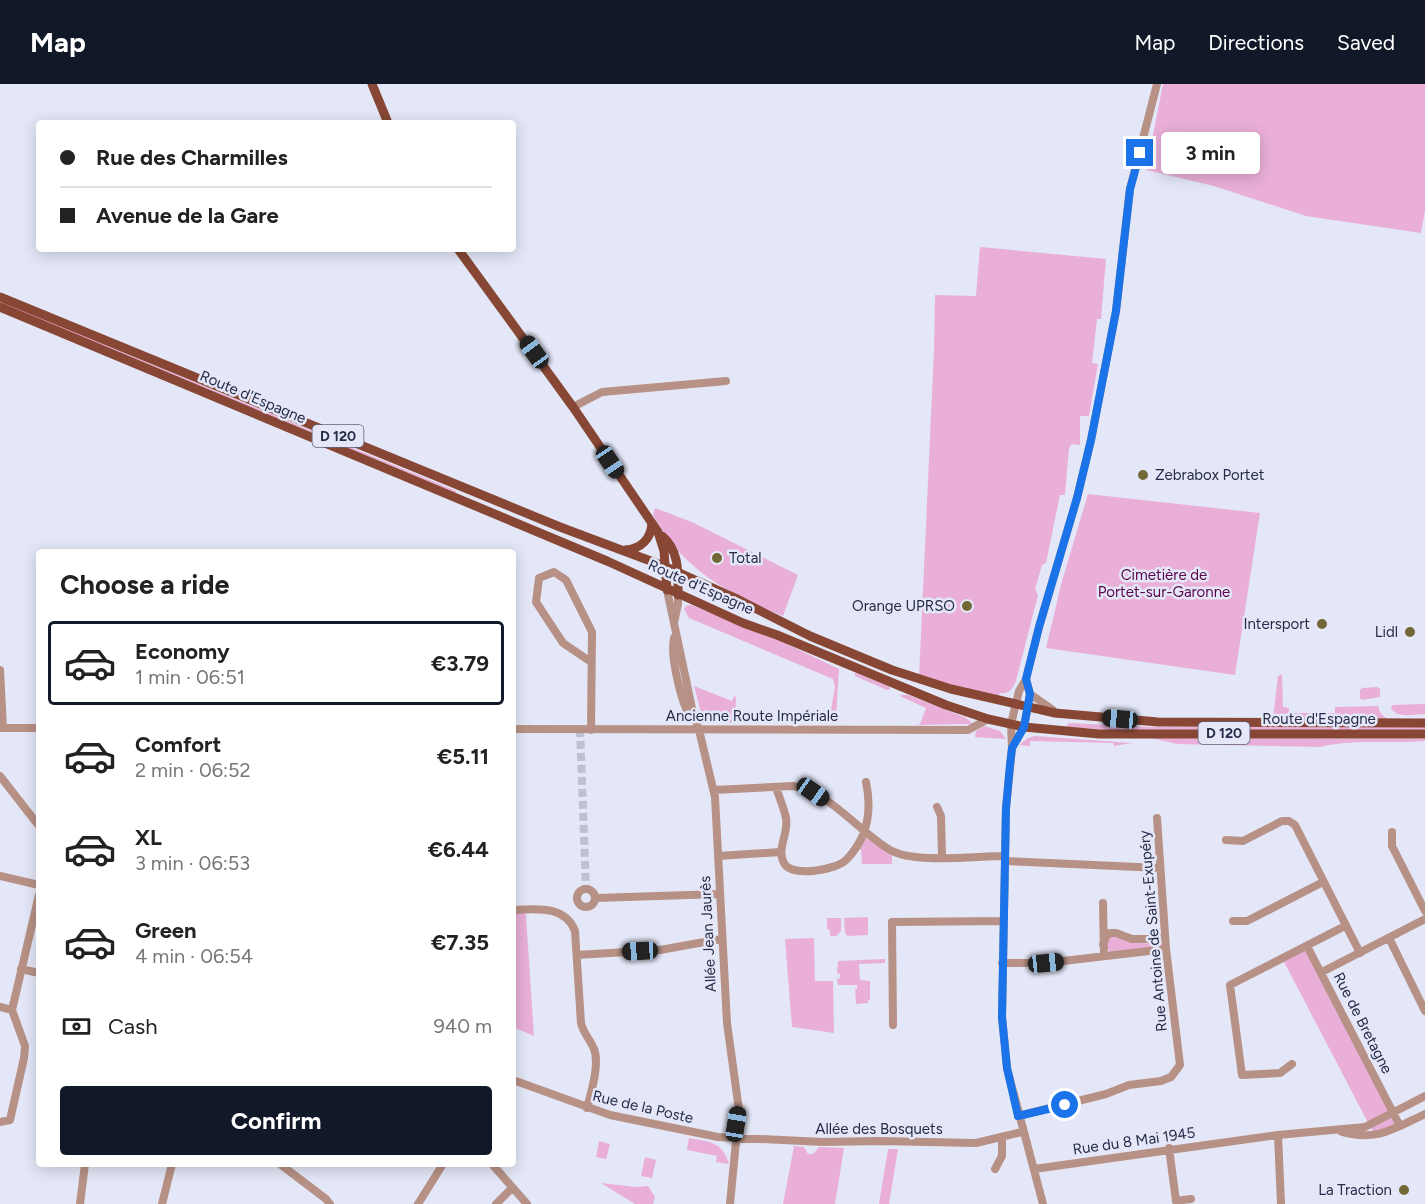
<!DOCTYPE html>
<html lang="en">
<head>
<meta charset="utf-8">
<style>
  :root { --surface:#fff; --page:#f2f2f2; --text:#222; --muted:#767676; --line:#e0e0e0; --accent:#111827 }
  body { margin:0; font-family:Figtree,sans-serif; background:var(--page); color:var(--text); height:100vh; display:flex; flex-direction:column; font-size:22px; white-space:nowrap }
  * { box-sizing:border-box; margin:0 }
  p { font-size:20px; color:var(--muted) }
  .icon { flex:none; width:33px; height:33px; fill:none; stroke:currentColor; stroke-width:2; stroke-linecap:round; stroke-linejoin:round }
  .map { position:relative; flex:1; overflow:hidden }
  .panel { position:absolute; left:36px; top:465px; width:480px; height:618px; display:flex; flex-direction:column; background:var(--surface); border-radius:6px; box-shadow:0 3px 15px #0003 }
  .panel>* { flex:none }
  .banner { position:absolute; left:36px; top:36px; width:480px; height:132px; border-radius:6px; box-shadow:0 3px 15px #0003; display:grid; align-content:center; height:132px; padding:0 24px; background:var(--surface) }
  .end { position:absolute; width:27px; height:27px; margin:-14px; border:8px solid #1a73e8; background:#fff; box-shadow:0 0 0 3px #fff }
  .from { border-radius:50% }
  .bubble { position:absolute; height:42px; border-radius:6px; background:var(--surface); box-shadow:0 3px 15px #0003; font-size:20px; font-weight:700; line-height:42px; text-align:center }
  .car { position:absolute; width:18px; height:36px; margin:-18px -9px; border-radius:8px; box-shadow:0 0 4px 2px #0007; background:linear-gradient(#222 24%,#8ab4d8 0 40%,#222 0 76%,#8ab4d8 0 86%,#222 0) }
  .banner b { display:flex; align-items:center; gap:21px; height:57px; font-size:22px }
  .banner b+b { border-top:2px solid var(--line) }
  .banner i { width:15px; height:15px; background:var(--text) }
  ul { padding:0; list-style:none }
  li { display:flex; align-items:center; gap:18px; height:84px; margin:0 12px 9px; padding:0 12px; border:3px solid transparent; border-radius:6px }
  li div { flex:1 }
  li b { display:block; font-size:22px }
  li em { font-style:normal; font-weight:700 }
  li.selected { border-color:var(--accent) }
  li>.icon { width:54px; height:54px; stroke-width:1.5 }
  h2 { padding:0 24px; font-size:27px; line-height:72px }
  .pay { display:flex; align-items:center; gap:15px; height:66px; padding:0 24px; font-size:22px }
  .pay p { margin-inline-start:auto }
  .action { display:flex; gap:12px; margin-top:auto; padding:12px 24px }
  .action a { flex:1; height:69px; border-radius:6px; background:var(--accent); color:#fff; font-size:24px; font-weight:700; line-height:69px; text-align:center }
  header { display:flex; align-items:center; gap:36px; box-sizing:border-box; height:84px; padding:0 30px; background:var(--accent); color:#fff }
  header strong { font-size:28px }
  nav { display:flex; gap:33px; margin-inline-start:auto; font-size:21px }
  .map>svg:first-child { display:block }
  .green { fill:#e9afd8 }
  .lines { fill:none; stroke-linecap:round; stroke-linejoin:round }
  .minor-tunnel { stroke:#bec1d4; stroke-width:8; stroke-dasharray:8 4; stroke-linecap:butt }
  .minor { stroke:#b79185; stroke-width:8 }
  .major { stroke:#874734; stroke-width:9 }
  .route { stroke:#1a73e8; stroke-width:8 }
  .poi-dot { fill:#736835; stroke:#e4e7f7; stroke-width:2 }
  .labels { text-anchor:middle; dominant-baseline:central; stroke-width:5; stroke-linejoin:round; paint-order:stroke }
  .shield { fill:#e4e7f7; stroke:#60637d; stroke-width:1.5 }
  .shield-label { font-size:14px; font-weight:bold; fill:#272b49 }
  .street-label { font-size:15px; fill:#272b49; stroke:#e4e7f7 }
  .poi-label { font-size:15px; fill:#272b49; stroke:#e4e7f7; text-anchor:end }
  .park-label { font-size:15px; fill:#59044b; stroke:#e4e7f7 }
</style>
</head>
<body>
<header>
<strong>Map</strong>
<nav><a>Map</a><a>Directions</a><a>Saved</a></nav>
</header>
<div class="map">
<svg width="1425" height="1120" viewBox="0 0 1425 1120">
  <rect width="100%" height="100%" fill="#e4e7f7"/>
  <path class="green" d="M1163 0H1425V127L1421 149 1306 132 1214 102 1146 86Z
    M980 163 1106 175 1101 235H1097L1092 279 1098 280 1089 332H1080V361L1072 360 1069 364 1065 411H1060L1046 479 1042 481 1035 505 1038 511 1016 597C1013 604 1009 611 1000 609L998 614 919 593 934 266 935 211 976 212Z
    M0 217 456 407V409L0 219Z
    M1088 410 1260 429 1235 591 1046 564 1062 497Z
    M655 424 692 438 798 491 783 532C727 509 683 486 653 431Z
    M691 521 770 552 839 585 836 633 830 632 835 602 833 595 689 534 684 525 686 522Z
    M855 589 889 602 890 605 887 606 855 592Z
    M1282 590 1283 623 1289 624V629H1335V623L1378 622 1380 628 1387 635 1273 634 1278 592Z
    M694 602 732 617 734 612 736 613 735 639 706 637 702 632Z
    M1377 603 1380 605V613L1362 616 1360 614V606L1362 604Z
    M902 611H908L964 633 970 637 971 640 917 641 920 640 926 624 900 612Z
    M1425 620V630C1414 630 1397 635 1391 624L1392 621Z
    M1068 639 1150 643H1425V647L1110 646 1067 643Z
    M984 642 1000 647 1006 655 975 653 976 647Z
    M1035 652 1132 659 1114 662 1113 659 1030 657V662L1019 661 1028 654Z
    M1151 654 1425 655V657C1390 660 1354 655 1320 663L1177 660Z
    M866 754 892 772V780H862L861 765H858Z
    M513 828H525L526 832 534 952 513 943Z
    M868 833V851L848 852 845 849 844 834Z
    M827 834H841V847L836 852H830V846L827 845Z
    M1114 851 1137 859 1162 860V862L1111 868 1108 866 1107 858 1109 854Z
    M814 854 815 897H833L834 949 792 943 785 855Z
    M1307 862 1400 1042 1375 1052 1282 874Z
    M885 875V879L859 880 860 896 870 897V916H868V919L856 920 855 905H857V901H838L837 895 840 894V890L837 889 838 877Z
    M689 1054C710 1058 722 1057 729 1080L716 1078 717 1072 687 1066Z
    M599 1057 610 1060 606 1075 596 1073Z
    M794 1062 804 1063 808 1070H813L819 1063 844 1064 835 1120H783Z
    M888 1065H898L889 1120H879Z
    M645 1073 656 1076 652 1094 641 1092Z
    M601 1099 636 1103 648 1102 655 1113 653 1120H635Z"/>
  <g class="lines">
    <path class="minor-tunnel" d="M580 645 586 805"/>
    <path class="minor" d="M573 323 602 308 726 297
      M667 506 693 629 699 646 715 713 727 939 739 1026 730 1120
      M674 539 678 520V511
      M674 554C670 573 681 618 691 635
      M0 586 3 644
      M1026 595 1019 607 1011 640 1012 664 1006 724 1002 933 1007 984 1043 1120
      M1030 610 1053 626
      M0 644H39
      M513 645 968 646 988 635
      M591 646 592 548 566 496 554 488 539 494 536 518 563 559 591 578
      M1012 664 1024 643 1030 610 1026 595 1039 543 1077 414 1091 356 1116 227 1130 105 1157 0
      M0 692 39 742
      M776 703C779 713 784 724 786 734 789 749 776 765 784 779 791 794 838 786 847 775 868 753 872 726 866 698
      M714 706 793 702C830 708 858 747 890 766 915 780 975 772 1005 772
      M937 723 941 732 942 773
      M1392 748V762L1425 827
      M1226 756 1243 757 1282 737H1289L1295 741 1360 869
      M718 772 781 768
      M1005 777 1160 784
      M0 792 39 801
      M577 814a9 9 0 1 1 18 0a9 9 0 1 1-18 0Z
      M596 814 720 810
      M1103 819 1104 872
      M513 826C536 825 565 821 575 847L581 939C583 949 590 955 594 965 600 980 591 1009 587 1024
      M1233 837H1247L1323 798
      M1389 854 1425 927
      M1103 860 1106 853 1110 849H1116L1132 855H1165
      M1307 862 1400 1042
      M577 871 660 866 721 855
      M1002 879H1046L1166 865
      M21 885 39 889
      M1322 888 1425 835
      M0 923 12 926
      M893 941 892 838 1003 837
      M1292 980 1280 989 1242 991 1230 901 1345 842
      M513 996 610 1031 718 1053 823 1058 878 1057 976 1059 1022 1048
      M1018 1032 1106 1010 1129 1001 1161 997 1171 993 1180 981 1166 865 1157 734
      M0 1038 10 1036 24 974 25 962 12 926 39 811
      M1342 1048C1377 1058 1395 1044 1425 1030
      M1278 1051 1281 1120
      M1169 1064 1176 1117 1191 1115
      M280 1080 326 1115 330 1120
      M492 1080 527 1120
      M995 1085 1002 1072V1054
      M1034 1085 1278 1051 1365 1043 1425 1012
      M80 1120 85 1080
      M162 1120 172 1080
      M418 1120 443 1080
      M496 1120 512 1104"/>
    <path class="major" d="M372 0 388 39
      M458 165 573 323 658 448 664 467 667 506
      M0 213 560 443 664 482 735 514 810 552 892 586 951 605 1055 629 1158 638 1425 639
      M0 223 607 477 743 539 777 551 946 621 988 635 1024 643 1099 650H1425
      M662 452C680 467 678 490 678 511
      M625 466C641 465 651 455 652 439"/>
  </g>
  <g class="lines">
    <path class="route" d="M1065 1021 1018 1032 1007 984 1002 933 1006 724 1010 681 1012 664 1024 643 1030 610 1026 595 1039 543 1077 414 1091 356 1116 227 1130 105 1140 69"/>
  </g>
  <g class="poi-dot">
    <circle cx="1143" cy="391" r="6"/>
    <circle cx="717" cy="474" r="6"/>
    <circle cx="967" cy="522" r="6"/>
    <circle cx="1322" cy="540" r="6"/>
    <circle cx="1410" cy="548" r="6"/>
    <circle cx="1404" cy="1106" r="6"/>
  </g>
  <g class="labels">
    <g class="shield">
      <rect x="312.5" y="341" width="51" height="22" rx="4.5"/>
      <rect x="1198.5" y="638" width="51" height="22" rx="4.5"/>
    </g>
    <g class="shield-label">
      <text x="338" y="352">D 120</text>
      <text x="1224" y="649">D 120</text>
    </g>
    <g class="street-label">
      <text transform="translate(253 313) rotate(23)">Route d'Espagne</text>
      <text transform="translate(701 503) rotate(24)">Route d'Espagne</text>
      <text x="752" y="632">Ancienne Route Impériale</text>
      <text x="1319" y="635">Route d'Espagne</text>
      <text transform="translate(1153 847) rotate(-95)">Rue Antoine de Saint-Exupéry</text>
      <text transform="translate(708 850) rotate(-93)">Allée Jean Jaurès</text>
      <text transform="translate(1363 939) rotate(63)">Rue de Bretagne</text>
      <text transform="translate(643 1023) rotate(13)">Rue de la Poste</text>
      <text x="879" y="1045">Allée des Bosquets</text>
      <text transform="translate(1134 1057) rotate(-8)">Rue du 8 Mai 1945</text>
    </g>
    <g class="poi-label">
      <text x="1155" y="391" text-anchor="start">Zebrabox Portet</text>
      <text x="729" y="474" text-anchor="start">Total</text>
      <text x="955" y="522">Orange UPRSO</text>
      <text x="1310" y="540">Intersport</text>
      <text x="1398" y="548">Lidl</text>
      <text x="1392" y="1106">La Traction</text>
    </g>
    <g class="park-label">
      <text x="1164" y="491">Cimetière de<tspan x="1164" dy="17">Portet-sur-Garonne</tspan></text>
    </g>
  </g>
</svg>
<i class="end from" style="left:1065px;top:1021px"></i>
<i class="end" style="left:1140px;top:69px"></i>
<div class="bubble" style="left:1161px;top:48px;width:99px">3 min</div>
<i class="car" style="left:534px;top:268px;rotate:324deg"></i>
<i class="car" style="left:610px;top:378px;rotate:146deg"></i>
<i class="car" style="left:1120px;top:635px;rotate:275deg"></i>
<i class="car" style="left:813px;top:708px;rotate:125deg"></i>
<i class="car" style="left:640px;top:867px;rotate:267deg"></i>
<i class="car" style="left:1046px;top:879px;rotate:84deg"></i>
<i class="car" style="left:736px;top:1040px;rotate:9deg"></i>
<div class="banner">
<b><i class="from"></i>Rue des Charmilles</b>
<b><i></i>Avenue de la Gare</b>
</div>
<section class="panel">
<h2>Choose a ride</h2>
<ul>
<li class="selected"><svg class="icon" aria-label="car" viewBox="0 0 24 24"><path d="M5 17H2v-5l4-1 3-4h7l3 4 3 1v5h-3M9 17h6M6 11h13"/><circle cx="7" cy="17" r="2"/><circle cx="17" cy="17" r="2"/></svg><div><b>Economy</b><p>1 min · 06:51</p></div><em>€3.79</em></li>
<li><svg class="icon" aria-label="car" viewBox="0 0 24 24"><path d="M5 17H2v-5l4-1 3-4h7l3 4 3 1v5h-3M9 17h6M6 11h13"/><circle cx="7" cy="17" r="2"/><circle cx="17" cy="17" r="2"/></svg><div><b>Comfort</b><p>2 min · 06:52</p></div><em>€5.11</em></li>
<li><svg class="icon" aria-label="car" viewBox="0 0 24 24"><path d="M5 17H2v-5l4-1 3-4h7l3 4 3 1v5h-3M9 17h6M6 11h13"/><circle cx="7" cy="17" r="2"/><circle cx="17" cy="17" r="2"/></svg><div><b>XL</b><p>3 min · 06:53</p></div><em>€6.44</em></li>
<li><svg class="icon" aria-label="car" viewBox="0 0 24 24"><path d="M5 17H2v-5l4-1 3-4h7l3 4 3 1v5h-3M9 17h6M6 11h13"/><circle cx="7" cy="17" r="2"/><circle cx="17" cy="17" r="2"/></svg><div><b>Green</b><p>4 min · 06:54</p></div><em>€7.35</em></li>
</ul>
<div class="pay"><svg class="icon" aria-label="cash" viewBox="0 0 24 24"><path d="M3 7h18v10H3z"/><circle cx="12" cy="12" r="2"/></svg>Cash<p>940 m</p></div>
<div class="action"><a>Confirm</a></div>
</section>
</div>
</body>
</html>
